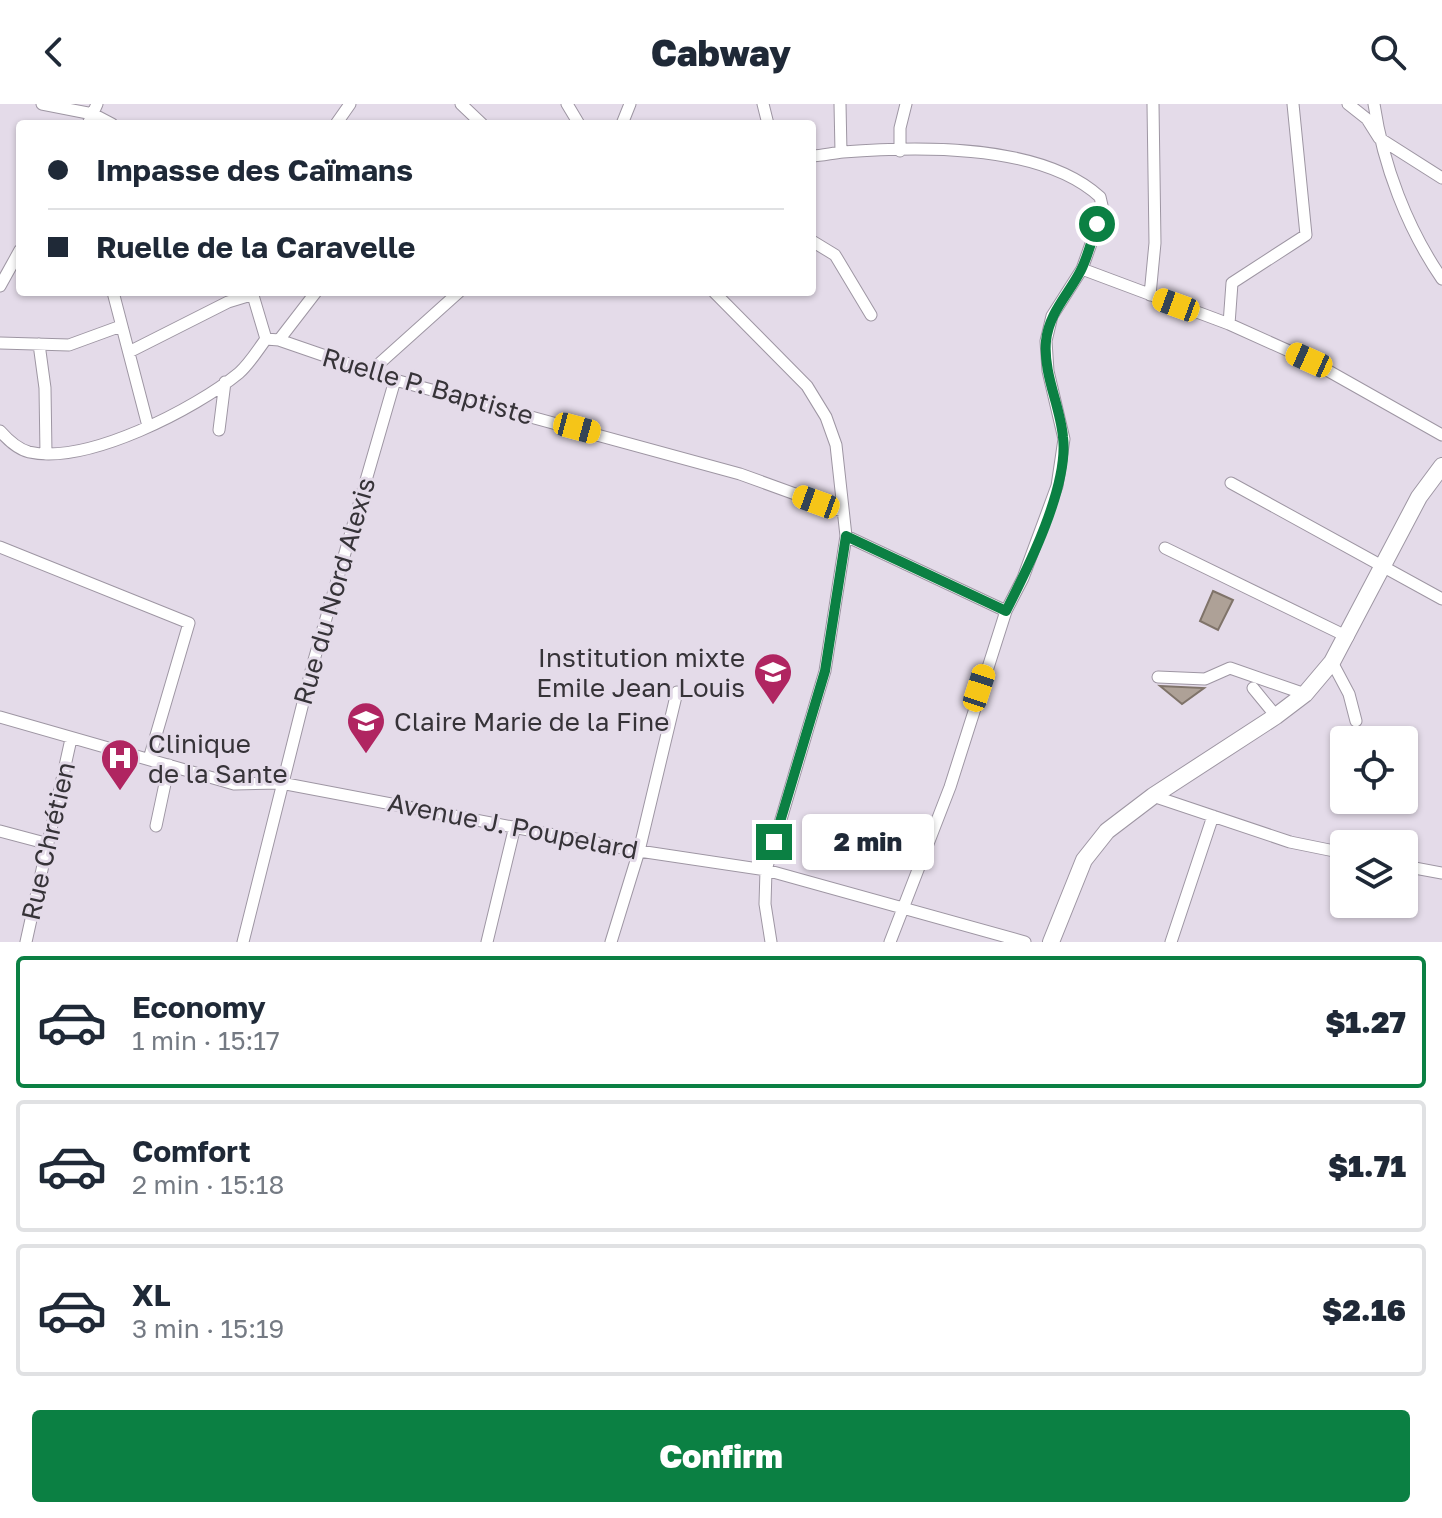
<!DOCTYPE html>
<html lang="en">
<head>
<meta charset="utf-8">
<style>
  :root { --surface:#fff; --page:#f6f6f7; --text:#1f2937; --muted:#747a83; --line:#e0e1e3; --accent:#0b8043 }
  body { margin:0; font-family:"Golos Text",sans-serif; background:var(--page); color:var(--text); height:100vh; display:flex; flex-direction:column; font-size:30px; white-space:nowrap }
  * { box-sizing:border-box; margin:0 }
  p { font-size:26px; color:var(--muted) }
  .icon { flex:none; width:44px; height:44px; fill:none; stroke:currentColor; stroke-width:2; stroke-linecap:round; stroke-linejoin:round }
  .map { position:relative; height:838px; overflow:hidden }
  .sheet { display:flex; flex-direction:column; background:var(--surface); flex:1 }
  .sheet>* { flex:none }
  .hud { position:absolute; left:16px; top:16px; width:800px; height:176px; border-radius:8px; box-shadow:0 2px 6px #0004; display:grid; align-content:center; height:176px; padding:0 32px; background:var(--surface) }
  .controls { position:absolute; left:1330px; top:622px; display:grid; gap:16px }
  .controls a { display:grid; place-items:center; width:88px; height:88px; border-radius:8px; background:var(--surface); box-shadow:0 2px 6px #0004; font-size:40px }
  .end { position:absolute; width:36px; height:36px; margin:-18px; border:10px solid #0b8043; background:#fff; box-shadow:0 0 0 4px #fff }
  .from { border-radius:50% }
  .bubble { position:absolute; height:56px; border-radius:8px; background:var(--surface); box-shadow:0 2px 6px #0004; font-size:26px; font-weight:800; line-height:56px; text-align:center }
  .car { position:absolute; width:24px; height:48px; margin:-24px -12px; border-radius:10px; box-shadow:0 0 6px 2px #0007; background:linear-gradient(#f5c518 24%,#345 0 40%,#f5c518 0 76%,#345 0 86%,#f5c518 0) }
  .hud b { display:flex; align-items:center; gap:28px; height:76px; font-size:30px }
  .hud b+b { border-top:2px solid var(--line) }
  .hud i { width:20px; height:20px; background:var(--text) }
  ul { padding:14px 0 0; list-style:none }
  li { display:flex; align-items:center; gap:24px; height:132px; margin:0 16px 12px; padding:0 16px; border:4px solid var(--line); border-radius:8px }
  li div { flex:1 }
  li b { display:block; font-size:30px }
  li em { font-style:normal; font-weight:800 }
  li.selected { border-color:var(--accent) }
  li>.icon { width:72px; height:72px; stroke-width:1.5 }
  .cta { display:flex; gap:16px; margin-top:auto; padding:16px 32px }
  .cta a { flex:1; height:92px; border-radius:8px; background:var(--accent); color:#fff; font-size:32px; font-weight:800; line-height:92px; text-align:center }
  header { display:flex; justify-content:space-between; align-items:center; height:104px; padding:0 32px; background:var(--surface); font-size:36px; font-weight:800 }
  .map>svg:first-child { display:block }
  .building { fill:#aea197; stroke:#7f7369; stroke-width:2 }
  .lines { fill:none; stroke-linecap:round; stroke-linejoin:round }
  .street-casing { stroke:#9e96a3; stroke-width:13 }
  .secondary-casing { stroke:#9e96a3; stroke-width:18 }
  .street { stroke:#fff; stroke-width:11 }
  .secondary { stroke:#fff; stroke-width:16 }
  .route { stroke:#0b8043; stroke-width:10 }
  .labels { text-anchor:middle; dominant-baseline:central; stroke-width:6; stroke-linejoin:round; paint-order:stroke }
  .street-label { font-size:26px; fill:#363338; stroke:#e4dbe9 }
  .poi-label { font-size:26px; fill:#363338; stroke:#e4dbe9; text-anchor:start }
</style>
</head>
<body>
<header><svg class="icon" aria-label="back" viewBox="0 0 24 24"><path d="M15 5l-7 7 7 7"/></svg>Cabway<svg class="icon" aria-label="search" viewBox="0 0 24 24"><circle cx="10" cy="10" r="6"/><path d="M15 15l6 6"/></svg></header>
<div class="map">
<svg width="1442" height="838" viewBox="0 0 1442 838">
  <rect width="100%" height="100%" fill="#e4dbe9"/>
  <path class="building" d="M1213 487 1233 496 1218 526 1200 517Z
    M1160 582 1204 584 1182 600Z"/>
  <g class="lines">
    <g class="street-casing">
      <path id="street" d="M42 0 93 10 112 20
        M461 0 482 20
        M567 0 579 20
        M763 0 768 20
        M840 0 841 48
        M1348 0 1367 15 1379 34 1442 74
        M1374 0C1383 61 1407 124 1442 175
        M88 20 97 0
        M336 20 350 0
        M622 20 630 0
        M900 47V24L906 0
        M812 52C822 52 832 49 843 48 919 42 1041 39 1100 93L1103 106 1082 165 1052 212 1046 237 1048 267 1064 335 1057 382 1023 474 1006 507 950 683 890 838
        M812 137 835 151 871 211
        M1082 165 1229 220 1309 256 1442 331
        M0 182 20 146
        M113 188 148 322
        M252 188 266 235 279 236 395 276 740 370 842 407
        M714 188 807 282 826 313 836 341 846 432 825 567 766 766 765 800 771 838
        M1150 191 1155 139 1153 0
        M1229 220 1232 179 1306 131 1293 0
        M279 236 316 188
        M0 239 69 241 121 222
        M39 240 45 284 46 350
        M129 248 228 198 251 191
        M371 267 459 188
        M219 326 225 278
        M0 327C8 336 17 345 29 348 87 361 195 305 239 269 250 259 257 247 266 235
        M1231 379 1442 495
        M846 432 1006 507
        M0 443 189 519 149 655
        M1165 444 1348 533
        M1332 558 1349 590 1356 617
        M1158 573 1205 575 1230 564 1305 590
        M1253 584 1276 612
        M0 613 234 680 281 679 639 747 766 766 1025 838
        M1153 692 1290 738 1344 749
        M156 722 169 661
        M0 727 45 739
        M1404 762 1442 769
        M26 838 71 635
        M243 838 312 563 395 276
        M487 838 515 722
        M611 838 639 747 677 588
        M1171 838 1213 712"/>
    </g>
    <g class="secondary-casing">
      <path id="secondary" d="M1051 838 1084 756 1107 727 1153 692 1276 612 1305 590 1332 558 1419 393 1442 362"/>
    </g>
    <use href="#street" class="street"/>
    <use href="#secondary" class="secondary"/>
  </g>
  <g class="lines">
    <path class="route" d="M774 738 825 567 846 432 1006 507C1028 464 1069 382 1063 333 1060 301 1043 270 1046 237 1049 208 1069 190 1081 166 1088 152 1092 135 1097 120"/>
  </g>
  <defs>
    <g id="school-pin" transform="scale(2)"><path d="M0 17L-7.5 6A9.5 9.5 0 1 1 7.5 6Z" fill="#b02561" stroke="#e4dbe9"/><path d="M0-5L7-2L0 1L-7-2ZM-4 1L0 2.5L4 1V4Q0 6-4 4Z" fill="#fff"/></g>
    <g id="hospital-pin" transform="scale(2)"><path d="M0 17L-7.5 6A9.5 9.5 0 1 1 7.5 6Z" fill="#b02561" stroke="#e4dbe9"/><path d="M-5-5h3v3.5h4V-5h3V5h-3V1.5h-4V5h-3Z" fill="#fff"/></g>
  </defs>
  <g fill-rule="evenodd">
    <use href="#school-pin" x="773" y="568"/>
    <use href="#school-pin" x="366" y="617"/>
    <use href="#hospital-pin" x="120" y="654"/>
  </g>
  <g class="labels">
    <g class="street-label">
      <text transform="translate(428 282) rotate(16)">Ruelle P. Baptiste</text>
      <text transform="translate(334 487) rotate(-74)">Rue du Nord Alexis</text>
      <text transform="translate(513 722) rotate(11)">Avenue J. Poupelard</text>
      <text transform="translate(48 737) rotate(-77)">Rue Chrétien</text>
    </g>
    <g class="poi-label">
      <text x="745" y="553" text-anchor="end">Institution mixte<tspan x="745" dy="30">Emile Jean Louis</tspan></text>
      <text x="394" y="617">Claire Marie de la Fine</text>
      <text x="148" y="639">Clinique<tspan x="148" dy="30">de la Sante</tspan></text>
    </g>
  </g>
</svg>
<div class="controls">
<a><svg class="icon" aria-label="locate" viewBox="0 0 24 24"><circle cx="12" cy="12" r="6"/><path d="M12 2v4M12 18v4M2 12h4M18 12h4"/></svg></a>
<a><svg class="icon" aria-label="layers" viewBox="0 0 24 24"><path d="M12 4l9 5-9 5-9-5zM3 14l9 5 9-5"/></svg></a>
</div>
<i class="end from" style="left:1097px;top:120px"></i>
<i class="end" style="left:774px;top:738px"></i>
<div class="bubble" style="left:802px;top:710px;width:132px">2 min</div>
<i class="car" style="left:1176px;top:201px;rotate:290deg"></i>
<i class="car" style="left:1309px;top:256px;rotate:294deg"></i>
<i class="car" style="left:577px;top:324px;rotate:105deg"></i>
<i class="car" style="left:816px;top:398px;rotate:290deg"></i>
<i class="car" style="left:979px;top:584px;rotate:18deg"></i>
<div class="hud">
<b><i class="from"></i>Impasse des Caïmans</b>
<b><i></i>Ruelle de la Caravelle</b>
</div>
</div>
<section class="sheet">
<ul>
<li class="selected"><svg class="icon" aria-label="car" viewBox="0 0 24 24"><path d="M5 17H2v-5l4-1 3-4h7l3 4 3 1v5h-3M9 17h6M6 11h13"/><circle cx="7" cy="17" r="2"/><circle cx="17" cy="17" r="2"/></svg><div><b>Economy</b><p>1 min · 15:17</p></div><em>$1.27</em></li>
<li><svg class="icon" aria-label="car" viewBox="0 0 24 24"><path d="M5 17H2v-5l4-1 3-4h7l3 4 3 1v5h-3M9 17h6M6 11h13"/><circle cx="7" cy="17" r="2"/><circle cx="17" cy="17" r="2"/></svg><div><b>Comfort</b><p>2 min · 15:18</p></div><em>$1.71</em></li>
<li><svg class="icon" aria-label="car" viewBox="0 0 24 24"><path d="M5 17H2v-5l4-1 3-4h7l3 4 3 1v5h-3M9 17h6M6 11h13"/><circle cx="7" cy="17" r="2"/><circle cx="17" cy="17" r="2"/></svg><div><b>XL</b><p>3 min · 15:19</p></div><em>$2.16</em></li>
</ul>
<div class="cta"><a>Confirm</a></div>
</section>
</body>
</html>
